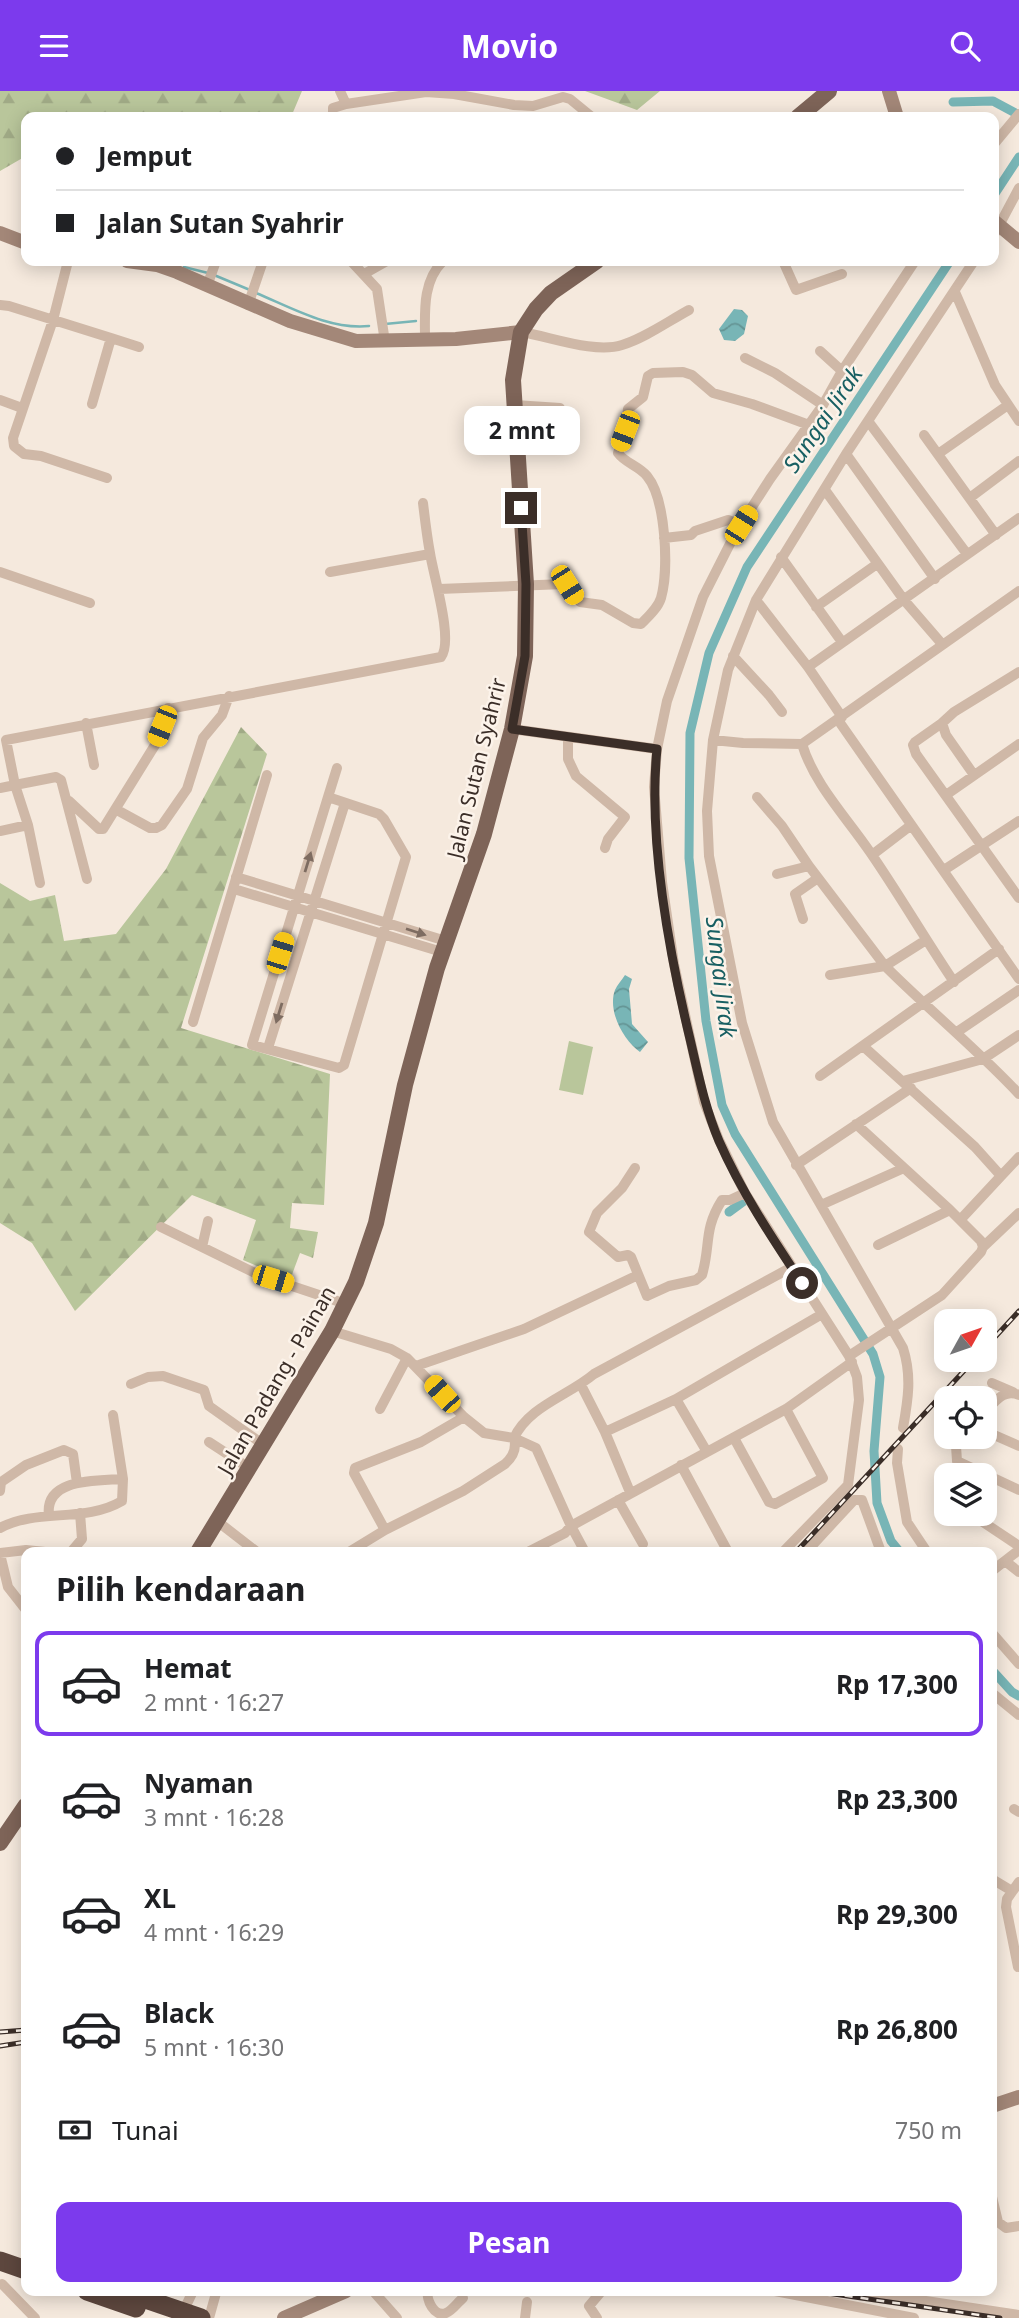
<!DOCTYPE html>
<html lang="id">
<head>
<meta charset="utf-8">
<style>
  :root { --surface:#fff; --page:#f2f2f2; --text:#202124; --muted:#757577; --line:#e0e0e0; --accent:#7c3aed }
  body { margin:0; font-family:"Noto Sans",sans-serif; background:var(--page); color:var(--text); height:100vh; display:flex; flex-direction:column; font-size:26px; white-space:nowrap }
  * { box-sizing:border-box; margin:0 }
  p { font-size:23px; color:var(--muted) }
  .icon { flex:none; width:38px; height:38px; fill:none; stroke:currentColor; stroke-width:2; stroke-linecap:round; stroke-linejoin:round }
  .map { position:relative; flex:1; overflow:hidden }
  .sheet { position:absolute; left:21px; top:1456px; width:976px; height:749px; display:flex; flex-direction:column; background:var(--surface); border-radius:14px; box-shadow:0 4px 18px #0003 }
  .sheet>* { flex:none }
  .guide { position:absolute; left:21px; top:21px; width:978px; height:154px; border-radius:14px; box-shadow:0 4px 18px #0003; display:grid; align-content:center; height:154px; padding:0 35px; background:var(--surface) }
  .needle { width:46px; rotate:50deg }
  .buttons { position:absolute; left:934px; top:1218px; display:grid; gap:14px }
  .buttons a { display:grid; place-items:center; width:63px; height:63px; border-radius:14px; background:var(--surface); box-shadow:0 4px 18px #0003; font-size:35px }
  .end { position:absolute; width:32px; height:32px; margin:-16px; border:9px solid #3b2e28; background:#fff; box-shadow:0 0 0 4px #fff }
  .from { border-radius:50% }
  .bubble { position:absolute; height:49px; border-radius:14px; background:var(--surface); box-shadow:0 4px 18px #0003; font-size:23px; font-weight:700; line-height:49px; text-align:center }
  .car { position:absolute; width:21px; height:42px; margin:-21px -10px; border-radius:9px; box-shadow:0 0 5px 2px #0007; background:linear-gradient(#f5c518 24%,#345 0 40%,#f5c518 0 76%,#345 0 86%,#f5c518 0) }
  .guide b { display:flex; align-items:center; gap:24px; height:66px; font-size:26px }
  .guide b+b { border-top:2px solid var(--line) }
  .guide i { width:18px; height:18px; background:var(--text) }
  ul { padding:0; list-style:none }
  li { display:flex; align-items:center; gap:21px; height:105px; margin:0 14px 10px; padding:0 21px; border:4px solid transparent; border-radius:14px }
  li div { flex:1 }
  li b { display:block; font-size:26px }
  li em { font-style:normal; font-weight:700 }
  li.active { border-color:var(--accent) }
  li>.icon { width:63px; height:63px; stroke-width:1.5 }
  h2 { padding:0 35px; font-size:32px; line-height:84px }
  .pay { display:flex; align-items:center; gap:18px; height:77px; padding:0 35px; font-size:26px }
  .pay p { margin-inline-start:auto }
  .button { display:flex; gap:14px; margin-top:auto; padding:14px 35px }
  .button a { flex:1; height:80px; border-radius:14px; background:var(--accent); color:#fff; font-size:28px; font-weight:700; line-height:80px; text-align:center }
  header { display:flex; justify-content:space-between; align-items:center; height:91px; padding:0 35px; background:var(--accent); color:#fff; font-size:32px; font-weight:700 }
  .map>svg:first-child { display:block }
  .forest { fill:url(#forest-firs) }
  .garden { fill:#b9c69b }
  .water { fill:url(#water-waves) }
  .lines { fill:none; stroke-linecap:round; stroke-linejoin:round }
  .stream { stroke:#78b5b6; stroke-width:2.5 }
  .canal { stroke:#78b5b6; stroke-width:9 }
  .street { stroke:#cfb8a7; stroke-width:10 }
  .secondary { stroke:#a38778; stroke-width:14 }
  .primary { stroke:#7e6458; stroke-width:16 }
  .highway { stroke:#5d473e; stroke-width:19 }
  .rail-casing { stroke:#3b2e28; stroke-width:5 }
  .rail { stroke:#fcf3ea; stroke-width:2.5; stroke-dasharray:8; stroke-linecap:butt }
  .oneway { fill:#7e6c61 }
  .route { stroke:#3b2e28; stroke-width:9 }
  .labels { text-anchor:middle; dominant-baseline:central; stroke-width:5; stroke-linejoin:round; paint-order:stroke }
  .street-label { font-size:21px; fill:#3b2e28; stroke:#fcf3ea }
  .water-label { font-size:23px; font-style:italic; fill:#185f62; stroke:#fcf3ea }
</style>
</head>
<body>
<header><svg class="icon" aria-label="menu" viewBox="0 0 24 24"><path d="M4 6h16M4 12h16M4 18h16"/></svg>Movio<svg class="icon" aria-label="search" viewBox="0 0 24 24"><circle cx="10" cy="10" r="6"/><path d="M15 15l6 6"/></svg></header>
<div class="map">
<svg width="1019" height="2227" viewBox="0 0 1019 2227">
  <defs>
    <pattern id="forest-firs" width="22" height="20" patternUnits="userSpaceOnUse" patternTransform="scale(1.75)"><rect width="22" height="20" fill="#b9c69b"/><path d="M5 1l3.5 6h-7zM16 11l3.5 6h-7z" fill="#a0aa86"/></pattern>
    <pattern id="water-waves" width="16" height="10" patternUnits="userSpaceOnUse" patternTransform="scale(1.75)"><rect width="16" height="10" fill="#78b5b6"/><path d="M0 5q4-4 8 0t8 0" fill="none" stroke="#649494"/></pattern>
  </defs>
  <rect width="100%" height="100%" fill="#f5e9dd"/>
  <path class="forest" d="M0 0H302L291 26H26V65L0 80Z
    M585 0H660L637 19Z
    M241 636 267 663 181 937 330 983 324 1114 292 1112 290 1137 318 1141 313 1167 300 1162 290 1189 243 1169 256 1129 192 1104 75 1220 32 1152 0 1132V792L30 810 55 804 64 850 116 843 166 778Z"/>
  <path class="garden" d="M569 950 593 956 583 1004 559 999Z"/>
  <path class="water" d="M734 218 742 219 748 225 744 243 735 250 724 249 719 238Z
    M625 884 632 888 629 898 632 933 648 951 640 961C624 950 607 920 615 899 617 894 622 889 625 884Z"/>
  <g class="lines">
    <path class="stream" d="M184 176 208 182
      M214 184 250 199
      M256 202C292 217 330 239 369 235
      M385 233 416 230"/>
    <path class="canal" d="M953 11 993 10 1019 24
      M994 104 1019 66
      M729 1121 744 1110
      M900 1461 891 1450 877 1412 874 1360 880 1286 873 1263 735 1043 722 1014 706 930 689 767 690 642 709 562 747 476 950 170
      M992 1579 1012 1601 1019 1605"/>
    <path class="street" d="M340 0 346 13 426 1 454 3 514 14 533 15 563 6 570 8 592 26
      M333 26V17L346 13
      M994 53 1019 23
      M994 144 1019 97
      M68 170 53 229 13 347 14 355 24 363 41 365 107 387
      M351 170 377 198 385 251
      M783 170 796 199 842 183
      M364 183 387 170
      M207 195 216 170
      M955 201 995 294 1019 330
      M0 214 9 215 111 247 92 313
      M248 214 263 170
      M521 241C549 245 594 263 622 254 645 247 667 231 689 219
      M111 247 139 256
      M425 248C425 221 422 191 443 170
      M820 260 842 280
      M745 267 775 282 823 314
      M0 309 22 317
      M515 314 560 317
      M868 330 967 463
      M924 344 996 444
      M846 363 935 488
      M938 363 1008 314
      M825 399 904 509 942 553
      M971 406 1019 370
      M664 447 691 444 695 440 728 429 741 434
      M781 466 842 551
      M0 481 90 512
      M330 481 430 463
      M439 498 564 493 580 511 602 514 633 532 641 533C648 526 658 517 661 507 669 479 666 408 647 385 639 375 625 372 618 362L625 340 628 318 643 306 648 285 653 282 683 281 692 284 713 302 752 313 809 334
      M756 509 808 576 842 626
      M816 516 877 473
      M733 565 769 604 782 621
      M808 576 1019 427
      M838 629 1019 888
      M86 632 94 674
      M942 632 915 651 913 654 916 663 1019 807
      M512 638 657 658
      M568 647V668L576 685 625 726 608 748 605 757
      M713 649 743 652 802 653
      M974 684 946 644 942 632 954 621 1019 581
      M0 697 15 694 28 734 40 792
      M946 704 1019 653
      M328 706 379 723 384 728 406 766 344 974 339 977 252 954 328 706 337 677
      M757 706 782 735 809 775 777 783
      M69 710 99 738H103L155 654 168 617
      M117 719 150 737H156L162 734 187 698 203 647 222 624 229 605
      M0 740 28 734
      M872 764 910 735
      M809 775 885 875 926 849
      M944 779 1019 730
      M236 786 446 850
      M87 788 61 689 56 686 15 694 6 649 441 566C454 550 433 483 430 462 427 446 425 429 423 412
      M234 798 442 861
      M803 828 795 803 818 787
      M830 884 885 875C929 919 977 958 1019 1003
      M954 891C925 848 899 803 870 761 847 727 814 693 802 653L1019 500
      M193 931 267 684
      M957 941 1019 899
      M863 955 975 1056 1001 1085 1019 1066
      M268 957 345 712
      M820 985 999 858
      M903 990 983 968 1019 944
      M856 1033 950 1119 878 1154
      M796 1074 911 997
      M635 1077 622 1097 597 1122 589 1141 618 1166 628 1164 631 1166 647 1205 669 1195 696 1189 702 1184C711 1154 703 1139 722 1109H730L745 1102
      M821 1114 904 1077
      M961 1128 1001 1085
      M208 1130 202 1156 259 1184 346 1213
      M161 1136 202 1156
      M983 1156 1019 1122
      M332 1240 391 1258 407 1267 464 1326 484 1342 514 1347 536 1357 571 1435 585 1461
      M849 1265 942 1204 981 1161 983 1156 981 1150 950 1119
      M416 1275 524 1238 638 1184
      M992 1292 1013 1301
      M131 1293 148 1286 163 1285 204 1299 209 1315 264 1354
      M581 1294 605 1341 630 1401
      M380 1318 407 1267
      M985 1321C995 1311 1004 1297 1019 1304
      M464 1326 421 1351 355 1377 354 1382 385 1439 463 1400 505 1373C513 1366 517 1358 514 1347 529 1315 568 1305 594 1283L792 1176
      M903 1337C908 1309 912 1285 903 1257L773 1031 742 932 709 765 707 720 713 649 728 579 756 509 846 363 974 170
      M985 1340 1019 1355
      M605 1341 676 1308
      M734 1347 769 1411 775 1413 823 1387 786 1318
      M209 1351 249 1377
      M898 1358 897 1372 907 1431 927 1461
      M707 1361 676 1308 817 1226
      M957 1370 956 1355 964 1346
      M681 1374 728 1461
      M960 1384 957 1370 1019 1399
      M0 1400 1 1391 26 1374 64 1359 73 1363 77 1392
      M618 1409 643 1453
      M971 1423 1019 1455
      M49 1425C44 1387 96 1390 123 1388
      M217 1430 257 1461
      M0 1437C37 1417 85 1432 122 1410L123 1388 113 1324
      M71 1461 82 1448 80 1422
      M349 1461 385 1439
      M528 1461 565 1442 571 1435 786 1318 852 1271
      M783 1461 848 1394 859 1309 857 1286 849 1265 745 1102 719 1049 704 1011 674 873 662 791 654 696 657 658 667 610 703 506 736 441 770 388 823 314 842 280 915 170
      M806 1461 854 1409H862L881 1461
      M0 1462 26 1459 45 1461
      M0 1463 8 1496 26 1519
      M1005 1470 1019 1481
      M992 1480 1019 1459
      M992 1542 1019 1573
      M992 1602 1019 1624
      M1014 1718 1019 1721
      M992 1788 1012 1800
      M1018 1876 1006 1816 1007 1808 1019 1791
      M992 2106 998 2131 1006 2137 1019 2135
      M2 2193 35 2227
      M373 2200 397 2227
      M428 2200C426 2208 434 2227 446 2222 452 2220 458 2211 463 2207
      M775 2200 914 2227
      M859 2200 1019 2224
      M183 2221 193 2200
      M209 2227 216 2202
      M525 2227 527 2211
      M597 2227 589 2215 600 2202"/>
    <path class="secondary" d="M889 0 897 26
      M994 130 1019 151
      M0 142 26 152
      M127 170 157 174 177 181 290 230 356 250 456 248 521 241
      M992 2015 1019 2006
      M284 2227 346 2200"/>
    <path class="primary" d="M798 26 829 0
      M198 1461 332 1240 356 1191 376 1132 405 994 437 877 484 743 512 638 525 565 526 493 513 289 521 241 536 218 551 202 597 170
      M0 1752 26 1714"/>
    <path class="highway" d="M0 2170 26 2179
      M87 2200 136 2217
      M122 2200 201 2227"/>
    <g class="rail-casing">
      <path id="rail" d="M985 1257 1019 1220
        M796 1461 974 1269
        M0 1941 26 1939
        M0 1955 26 1951
        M813 2200 1000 2227"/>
    </g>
    <use href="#rail" class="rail"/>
  </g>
  <defs><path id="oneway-solid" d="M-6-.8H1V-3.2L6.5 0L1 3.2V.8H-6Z" transform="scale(1.75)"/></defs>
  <g class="oneway">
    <use href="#oneway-solid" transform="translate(308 771) rotate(-73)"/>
    <use href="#oneway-solid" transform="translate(416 841) rotate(18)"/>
    <use href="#oneway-solid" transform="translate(279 922) rotate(107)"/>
  </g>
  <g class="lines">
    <path class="route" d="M521 417 526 493 525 565 512 638 657 658C648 747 669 861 690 948 698 982 705 1017 719 1050 741 1100 772 1147 802 1192"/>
  </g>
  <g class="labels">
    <g class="street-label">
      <text transform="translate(476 677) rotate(-76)">Jalan Sutan Syahrir</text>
      <text transform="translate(276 1289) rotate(-60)">Jalan Padang - Painan</text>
    </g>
    <g class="water-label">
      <text transform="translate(822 328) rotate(-56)">Sungai Jirak</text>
      <text transform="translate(722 886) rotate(83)">Sungai Jirak</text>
    </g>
  </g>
</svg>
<div class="buttons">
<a><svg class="needle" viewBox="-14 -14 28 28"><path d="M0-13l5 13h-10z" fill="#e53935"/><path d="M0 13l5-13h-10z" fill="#757577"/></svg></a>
<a><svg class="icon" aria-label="locate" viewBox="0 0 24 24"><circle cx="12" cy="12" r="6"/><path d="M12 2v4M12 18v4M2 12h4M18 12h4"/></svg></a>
<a><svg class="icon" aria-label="layers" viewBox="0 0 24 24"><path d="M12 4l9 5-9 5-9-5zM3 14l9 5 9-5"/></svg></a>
</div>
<i class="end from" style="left:802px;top:1192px"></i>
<i class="end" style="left:521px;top:417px"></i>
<div class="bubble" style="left:464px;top:315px;width:116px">2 mnt</div>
<i class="car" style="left:625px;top:340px;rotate:201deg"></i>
<i class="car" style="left:741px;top:434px;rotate:32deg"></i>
<i class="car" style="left:567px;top:494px;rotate:148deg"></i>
<i class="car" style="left:162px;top:635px;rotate:202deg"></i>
<i class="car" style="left:280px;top:862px;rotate:17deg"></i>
<i class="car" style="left:273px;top:1188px;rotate:107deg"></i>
<i class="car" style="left:442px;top:1303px;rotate:318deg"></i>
<div class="guide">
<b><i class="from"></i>Jemput</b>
<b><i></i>Jalan Sutan Syahrir</b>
</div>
<section class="sheet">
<h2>Pilih kendaraan</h2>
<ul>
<li class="active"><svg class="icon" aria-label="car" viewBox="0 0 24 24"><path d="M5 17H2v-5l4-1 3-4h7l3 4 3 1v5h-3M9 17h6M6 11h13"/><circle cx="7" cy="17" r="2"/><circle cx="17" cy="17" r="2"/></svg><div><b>Hemat</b><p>2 mnt · 16:27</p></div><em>Rp 17,300</em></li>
<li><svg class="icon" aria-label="car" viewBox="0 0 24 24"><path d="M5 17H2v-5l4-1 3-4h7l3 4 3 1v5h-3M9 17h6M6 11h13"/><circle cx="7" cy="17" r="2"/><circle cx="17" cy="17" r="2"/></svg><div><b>Nyaman</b><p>3 mnt · 16:28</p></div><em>Rp 23,300</em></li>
<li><svg class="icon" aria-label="car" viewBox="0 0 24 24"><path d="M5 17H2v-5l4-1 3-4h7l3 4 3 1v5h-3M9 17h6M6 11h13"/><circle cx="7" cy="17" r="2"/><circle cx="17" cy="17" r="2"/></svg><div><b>XL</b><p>4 mnt · 16:29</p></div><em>Rp 29,300</em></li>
<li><svg class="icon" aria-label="car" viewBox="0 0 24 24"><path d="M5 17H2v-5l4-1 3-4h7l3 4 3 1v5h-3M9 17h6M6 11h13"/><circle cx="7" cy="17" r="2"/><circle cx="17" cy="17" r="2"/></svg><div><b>Black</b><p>5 mnt · 16:30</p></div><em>Rp 26,800</em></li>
</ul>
<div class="pay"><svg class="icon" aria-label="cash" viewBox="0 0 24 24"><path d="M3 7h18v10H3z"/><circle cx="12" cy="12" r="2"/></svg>Tunai<p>750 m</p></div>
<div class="button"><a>Pesan</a></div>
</section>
</div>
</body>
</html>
